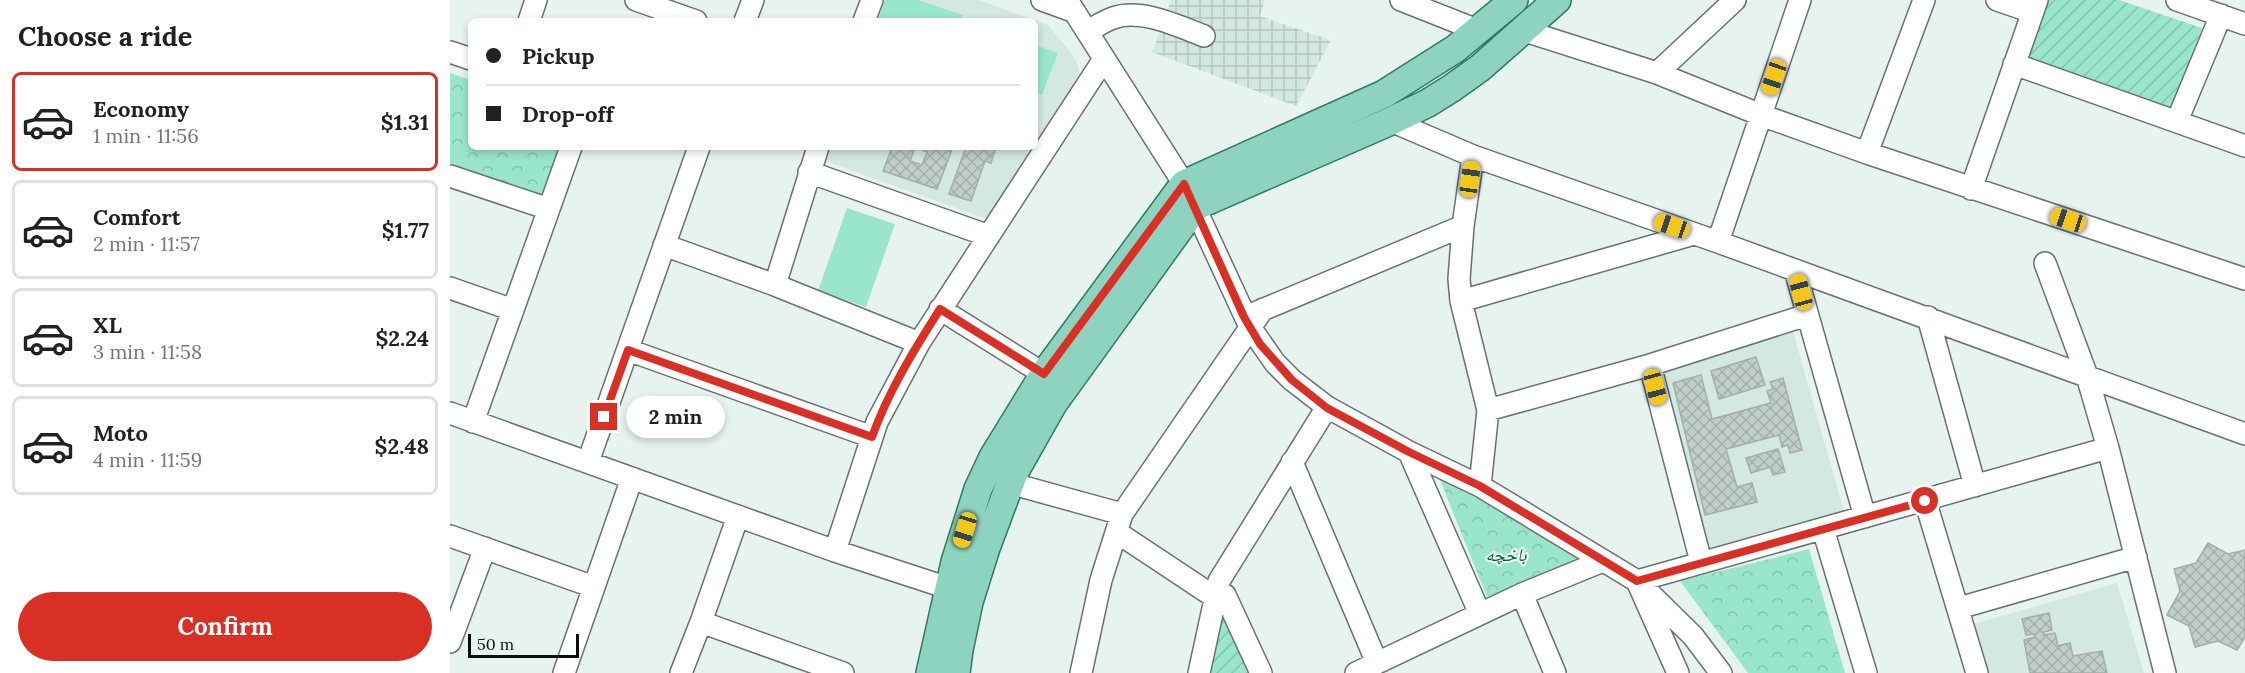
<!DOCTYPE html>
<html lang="en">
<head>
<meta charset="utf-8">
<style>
  :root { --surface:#fff; --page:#f2f2f2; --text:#202124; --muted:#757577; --line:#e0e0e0; --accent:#d93025 }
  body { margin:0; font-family:Lora,"Noto Naskh Arabic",serif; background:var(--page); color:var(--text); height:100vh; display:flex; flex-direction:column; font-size:22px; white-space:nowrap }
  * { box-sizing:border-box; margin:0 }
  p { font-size:20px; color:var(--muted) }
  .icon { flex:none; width:33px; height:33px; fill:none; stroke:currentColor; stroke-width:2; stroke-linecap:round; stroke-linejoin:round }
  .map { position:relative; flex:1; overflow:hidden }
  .details { display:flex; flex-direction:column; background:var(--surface); width:450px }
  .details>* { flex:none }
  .hud { position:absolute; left:18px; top:18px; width:570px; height:132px; border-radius:9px; box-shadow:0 3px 9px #0003; display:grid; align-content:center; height:132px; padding:0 18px; background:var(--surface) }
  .scale { position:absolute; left:18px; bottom:15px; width:111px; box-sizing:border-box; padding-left:6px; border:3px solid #090d0c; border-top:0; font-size:16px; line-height:21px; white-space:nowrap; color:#090d0c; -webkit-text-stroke:4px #e7f3ee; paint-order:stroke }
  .end { position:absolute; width:27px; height:27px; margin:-14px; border:8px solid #d93025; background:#fff; box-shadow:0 0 0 3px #fff }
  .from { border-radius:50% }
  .bubble { position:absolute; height:42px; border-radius:21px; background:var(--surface); box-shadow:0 3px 9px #0003; font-size:20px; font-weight:800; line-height:42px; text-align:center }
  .car { position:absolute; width:18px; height:36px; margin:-18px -9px; border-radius:8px; box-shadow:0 0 4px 2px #0007; background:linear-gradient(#f5c518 24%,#345 0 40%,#f5c518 0 76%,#345 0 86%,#f5c518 0) }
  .hud b { display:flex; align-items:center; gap:21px; height:57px; font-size:22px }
  .hud b+b { border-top:2px solid var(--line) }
  .hud i { width:15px; height:15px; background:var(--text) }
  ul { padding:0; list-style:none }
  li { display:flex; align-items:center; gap:18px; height:99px; margin:0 12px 9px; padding:0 6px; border:3px solid var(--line); border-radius:9px }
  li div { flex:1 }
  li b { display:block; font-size:22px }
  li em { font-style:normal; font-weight:800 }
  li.current { border-color:var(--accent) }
  li>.icon { width:54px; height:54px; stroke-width:1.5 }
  h2 { padding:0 18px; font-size:27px; line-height:72px }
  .button { display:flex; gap:12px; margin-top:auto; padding:12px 18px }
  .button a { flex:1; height:69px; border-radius:36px; background:var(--accent); color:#fff; font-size:24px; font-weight:800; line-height:69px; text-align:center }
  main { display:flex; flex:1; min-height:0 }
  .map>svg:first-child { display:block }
  .built { fill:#d3e8e0 }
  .industrial { fill:url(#industrial-grid) }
  .park { fill:url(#park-crowns) }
  .garden { fill:url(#garden-furrows) }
  .pitch { fill:#9ae6cd }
  .building { fill:url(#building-cross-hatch); stroke:#a3aeaa; stroke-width:1.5; fill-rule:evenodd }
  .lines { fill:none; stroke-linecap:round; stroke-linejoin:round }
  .minor-casing { stroke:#68726f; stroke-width:24 }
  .major-casing { stroke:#2d7b65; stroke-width:30 }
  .minor { stroke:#fff; stroke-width:21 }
  .major { stroke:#8dd3bf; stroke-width:27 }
  .route { stroke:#d93025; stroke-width:8 }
  .labels { text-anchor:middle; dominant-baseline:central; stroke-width:4.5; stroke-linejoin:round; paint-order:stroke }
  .park-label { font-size:18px; font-style:italic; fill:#015946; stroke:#e7f3ee }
</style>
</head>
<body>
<main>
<section class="details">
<h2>Choose a ride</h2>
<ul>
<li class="current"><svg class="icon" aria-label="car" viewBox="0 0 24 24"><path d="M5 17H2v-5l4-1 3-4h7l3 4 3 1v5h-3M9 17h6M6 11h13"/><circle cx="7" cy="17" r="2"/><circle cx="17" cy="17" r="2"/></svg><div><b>Economy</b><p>1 min · 11:56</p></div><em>$1.31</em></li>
<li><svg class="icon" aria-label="car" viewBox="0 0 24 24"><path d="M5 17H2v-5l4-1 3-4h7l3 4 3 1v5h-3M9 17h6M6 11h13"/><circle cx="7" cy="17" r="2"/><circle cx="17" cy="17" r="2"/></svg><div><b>Comfort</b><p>2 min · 11:57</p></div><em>$1.77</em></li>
<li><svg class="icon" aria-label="car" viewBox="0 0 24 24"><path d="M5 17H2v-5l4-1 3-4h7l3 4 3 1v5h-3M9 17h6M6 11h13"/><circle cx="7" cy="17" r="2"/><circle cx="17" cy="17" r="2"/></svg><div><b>XL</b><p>3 min · 11:58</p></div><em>$2.24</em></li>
<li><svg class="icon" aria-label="car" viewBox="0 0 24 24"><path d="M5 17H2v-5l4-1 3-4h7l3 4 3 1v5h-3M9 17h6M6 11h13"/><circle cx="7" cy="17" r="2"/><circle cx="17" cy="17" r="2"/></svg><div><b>Moto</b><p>4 min · 11:59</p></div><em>$2.48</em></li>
</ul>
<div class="button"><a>Confirm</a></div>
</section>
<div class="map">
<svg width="1795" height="673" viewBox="0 0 1795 673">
  <defs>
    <pattern id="industrial-grid" width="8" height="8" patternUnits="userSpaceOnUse" patternTransform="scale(1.5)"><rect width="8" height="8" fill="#d3e8e0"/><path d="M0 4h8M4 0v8" fill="none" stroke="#b4c6bf"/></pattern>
    <pattern id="park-crowns" width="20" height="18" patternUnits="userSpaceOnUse" patternTransform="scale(1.5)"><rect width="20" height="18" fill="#9ae6cd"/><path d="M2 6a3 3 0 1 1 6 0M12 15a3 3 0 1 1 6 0" fill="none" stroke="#83c4af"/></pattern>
    <pattern id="garden-furrows" width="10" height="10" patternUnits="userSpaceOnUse" patternTransform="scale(1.5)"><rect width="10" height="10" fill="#9ae6cd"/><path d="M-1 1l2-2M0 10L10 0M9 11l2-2" fill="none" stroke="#83c4af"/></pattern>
    <pattern id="building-cross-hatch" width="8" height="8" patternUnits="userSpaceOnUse" patternTransform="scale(1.5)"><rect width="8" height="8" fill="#c1cdc8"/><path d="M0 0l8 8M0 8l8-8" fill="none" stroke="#a4afab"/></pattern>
  </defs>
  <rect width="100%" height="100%" fill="#e7f3ee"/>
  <path class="built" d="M432 0H529L598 25 621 53 627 63 629 73 624 85 585 145V21H425Z
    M380 147H584L537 219 375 161Z
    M1343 332 1394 511 1255 551 1206 373Z
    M1667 583 1694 673H1534L1520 625Z"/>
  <path class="industrial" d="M721 0H815L810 16 881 40 846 106 702 52Z"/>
  <path class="park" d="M0 73 21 80V147H109L91 198 0 167Z
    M988 475 1131 560 1037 597Z
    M1359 549 1395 673H1298L1230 581Z"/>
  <path class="garden" d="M1598 0H1669L1752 28 1722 112 1576 62Z
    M773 613 798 673H758Z"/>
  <path class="pitch" d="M435 0H468L513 15 511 21H428Z
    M585 45 608 53 592 95 585 93Z
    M397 208 445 224 416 307 368 291Z"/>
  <path class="building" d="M442 147H503L487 189 433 171ZM465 147 477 152 472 165 460 161Z
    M516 147H546L541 163 535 161 521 201 499 194Z
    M1306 357 1315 385 1269 399 1261 371Z
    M1251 375 1262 419 1321 403 1317 391 1323 389 1320 382 1333 378 1352 450 1340 453 1338 445 1332 447 1329 435 1276 449 1287 487 1302 483 1307 502 1255 515 1223 383Z
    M1328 449 1335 472 1323 475 1320 467 1301 473 1296 458Z
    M1758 543 1778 554 1795 550V637L1787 650 1768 641 1745 647 1739 626 1717 615 1730 591 1724 569 1746 563Z
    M1599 613 1602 630 1594 632V635L1605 633 1608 646 1620 643 1623 656 1652 651 1657 673H1580L1574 640 1585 637 1584 634 1576 635 1572 619Z"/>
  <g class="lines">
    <g class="minor-casing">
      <path id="minor" d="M186 0 246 21
        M592 0 625 12
        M617 0 734 184 800 327 825 363 842 380 877 407 959 452 1030 486 1187 581 1243 636 1271 673
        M951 0 1027 30
        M1547 0 1582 12
        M1727 0 1795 24
        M79 21 86 0
        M295 21 303 0
        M414 21 422 0
        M638 31C646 27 654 21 663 18 691 8 728 26 754 36
        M1075 31 1207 73 1311 115 1417 153 1795 279
        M0 52 21 59
        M1564 64 1795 146
        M1207 73 1285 0
        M941 121 1023 156 1268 242 1795 434
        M1727 121 1771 15
        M1417 153 1474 0
        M1023 156 1013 226 1009 279 1011 301 1038 410 1030 486
        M359 172 539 236
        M0 176 99 209
        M1521 189 1587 0
        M1268 242 1350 0
        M214 245 325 285 469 343
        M1595 263 1637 376 1658 448 1715 673
        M1345 270 1415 517
        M325 285 368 147
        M0 288 63 310
        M1011 301 1244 234
        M490 309 594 374
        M800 315 1013 226
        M1478 317 1525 486
        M178 350 422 437
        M1200 365 1251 562
        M1038 410 1200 365 1357 315
        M0 413 385 551 498 588
        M23 422 121 147
        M959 452 1030 614
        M138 462 249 147
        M842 462 927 663
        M559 483 672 514
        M1475 500 1527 673
        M1373 529 1416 673
        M668 533 781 608
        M0 536 144 587
        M385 551 427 422 469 343 654 59
        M1072 594 1105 673
        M775 595 811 673
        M1509 608 1686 557
        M251 622 393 673
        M0 642 35 548
        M114 673 182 478
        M231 673 251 622 288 516
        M631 673 651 580 672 514 813 309
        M749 673 769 581 877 407
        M906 673 1072 594 1153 561
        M1228 673 1187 581 1658 448"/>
    </g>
    <g class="major-casing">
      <path id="major" d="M480 673 505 562 528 489 543 457 594 374 734 184 934 94 1005 49 1064 0
        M506 673 509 650 519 602 536 548 564 473 603 404 746 206 941 121 978 103 1002 88 1030 68 1107 0"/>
    </g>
    <use href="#minor" class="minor"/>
    <use href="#major" class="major"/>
  </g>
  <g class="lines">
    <path class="route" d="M154 417 178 350 422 437C438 392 464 350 490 309L594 374 734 184 794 317 810 344 842 380 877 408 959 452 1030 486 1187 581 1475 501"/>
  </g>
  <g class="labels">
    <g class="park-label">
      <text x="1056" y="554">باخچە</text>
    </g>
  </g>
</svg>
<div class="scale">50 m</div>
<i class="end from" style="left:1475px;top:501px"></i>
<i class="end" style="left:154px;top:417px"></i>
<div class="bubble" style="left:176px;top:396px;width:99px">2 min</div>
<i class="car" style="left:1324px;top:77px;rotate:199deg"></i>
<i class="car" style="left:1020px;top:179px;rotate:8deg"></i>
<i class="car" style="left:1618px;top:220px;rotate:288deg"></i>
<i class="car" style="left:1222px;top:226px;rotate:289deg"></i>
<i class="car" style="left:1351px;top:292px;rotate:345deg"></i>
<i class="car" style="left:1205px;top:387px;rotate:165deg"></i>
<i class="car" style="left:515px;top:530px;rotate:197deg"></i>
<div class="hud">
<b><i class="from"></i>Pickup</b>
<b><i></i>Drop-off</b>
</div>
</div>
</main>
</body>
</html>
